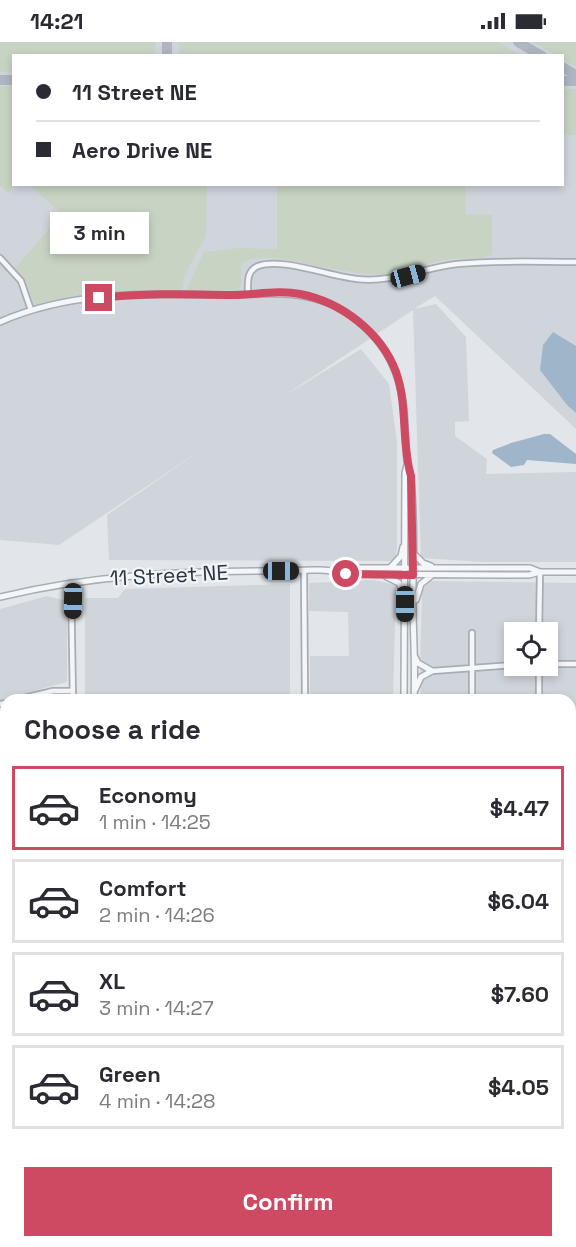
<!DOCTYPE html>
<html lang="en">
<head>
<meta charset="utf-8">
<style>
  :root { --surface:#fff; --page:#f7f7f7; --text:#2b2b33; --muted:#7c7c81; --line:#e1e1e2; --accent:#ce4962 }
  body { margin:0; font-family:"Space Grotesk",sans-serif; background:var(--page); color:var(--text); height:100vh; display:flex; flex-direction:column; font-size:22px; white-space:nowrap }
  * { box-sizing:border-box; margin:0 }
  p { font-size:20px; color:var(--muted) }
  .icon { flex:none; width:33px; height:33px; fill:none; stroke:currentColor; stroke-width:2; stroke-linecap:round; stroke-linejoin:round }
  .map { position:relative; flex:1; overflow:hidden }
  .details { position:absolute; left:0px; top:652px; width:576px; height:554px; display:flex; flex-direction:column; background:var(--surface); border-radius:18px 18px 0 0; box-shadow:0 3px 9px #0003 }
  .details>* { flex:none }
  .top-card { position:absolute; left:12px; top:12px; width:552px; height:132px; border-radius:0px; box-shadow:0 3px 9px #0003; display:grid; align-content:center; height:132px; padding:0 24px; background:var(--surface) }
  .buttons { position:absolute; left:504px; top:580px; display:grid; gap:12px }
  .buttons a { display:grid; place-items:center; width:54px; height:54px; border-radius:0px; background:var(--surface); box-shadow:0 3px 9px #0003; font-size:30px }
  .end { position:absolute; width:27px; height:27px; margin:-14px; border:8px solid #ce4962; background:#fff; box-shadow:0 0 0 3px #fff }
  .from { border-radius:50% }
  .bubble { position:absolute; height:42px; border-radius:0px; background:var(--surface); box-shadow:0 3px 9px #0003; font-size:20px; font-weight:800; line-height:42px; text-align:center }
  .car { position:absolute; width:18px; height:36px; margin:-18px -9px; border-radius:8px; box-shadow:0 0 4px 2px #0007; background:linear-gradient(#222 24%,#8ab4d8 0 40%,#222 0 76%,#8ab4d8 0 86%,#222 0) }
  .top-card b { display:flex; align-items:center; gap:21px; height:57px; font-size:22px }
  .top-card b+b { border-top:2px solid var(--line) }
  .top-card i { width:15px; height:15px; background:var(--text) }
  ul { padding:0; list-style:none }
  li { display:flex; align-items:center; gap:18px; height:84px; margin:0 12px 9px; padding:0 12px; border:3px solid var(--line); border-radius:0px }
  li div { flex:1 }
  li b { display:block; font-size:22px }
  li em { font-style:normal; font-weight:800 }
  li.selected { border-color:var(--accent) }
  li>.icon { width:54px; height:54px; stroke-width:1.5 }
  h2 { padding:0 24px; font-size:27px; line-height:72px }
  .button { display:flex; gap:12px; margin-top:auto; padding:12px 24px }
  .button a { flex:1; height:69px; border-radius:0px; background:var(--accent); color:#fff; font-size:24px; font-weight:800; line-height:69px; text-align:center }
  .status { display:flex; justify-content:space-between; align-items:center; height:42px; padding:0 30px; background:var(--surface); direction:ltr }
  .status svg { height:16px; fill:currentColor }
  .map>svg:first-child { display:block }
  .built { fill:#d0d5dc; fill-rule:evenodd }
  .green { fill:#c8d4c3 }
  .water { fill:#9eb5ca }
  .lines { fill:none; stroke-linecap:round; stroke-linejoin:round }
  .stream { stroke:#9eb5ca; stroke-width:1.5 }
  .taxiway { stroke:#afb6bf; stroke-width:10 }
  .minor-casing { stroke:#a7adb4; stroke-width:8 }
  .tertiary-casing { stroke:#a7adb4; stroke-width:8 }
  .secondary-casing { stroke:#a7adb4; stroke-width:9 }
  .motorway-casing { stroke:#8a94a1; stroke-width:10 }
  .minor { stroke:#f5f6f9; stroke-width:4.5 }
  .tertiary { stroke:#f5f6f9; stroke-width:5 }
  .secondary { stroke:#fff; stroke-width:6 }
  .motorway { stroke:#fff; stroke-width:8 }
  .rail-casing { stroke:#7c8694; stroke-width:4 }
  .rail { stroke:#f2f5f8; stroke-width:1.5; stroke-dasharray:4.5; stroke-linecap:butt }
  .route { stroke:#ce4962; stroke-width:8 }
  .labels { text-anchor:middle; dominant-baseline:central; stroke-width:4.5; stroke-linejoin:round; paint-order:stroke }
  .street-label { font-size:21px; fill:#2a3442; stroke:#f2f5f8 }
</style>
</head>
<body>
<div class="status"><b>14:21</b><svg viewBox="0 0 49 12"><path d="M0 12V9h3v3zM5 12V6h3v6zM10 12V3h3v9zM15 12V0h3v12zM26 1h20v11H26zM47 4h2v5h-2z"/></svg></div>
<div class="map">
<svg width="576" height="1205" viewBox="0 0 576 1205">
  <rect width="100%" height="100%" fill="#e2e6ea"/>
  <path class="built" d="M0 0H576V387L435 254 414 267 436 262 466 295 469 379 455 380V394L487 417 486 432 576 430V520H484L421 516 413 268 284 354 361 307 389 342 397 399V504L396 519 109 518 107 473 204 406 59 503 0 498ZM14 14H562V142H14Z
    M374 538 396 543 393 658H310V614H349L348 570 309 569V541Z
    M431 539 576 541V915H570V658H421L420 626 422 551 426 542ZM514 591H548V624H514Z
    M290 542V658H85V556H118L125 547Z
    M47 554 67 559V640L0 658V567Z
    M55 653H63L69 658H29Z
    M6 665V856H0V666Z
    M0 862H6V918H0Z
    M271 1200H396V1205H265Z"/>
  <path class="green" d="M0 0H156L154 13 14 14 13 30H0Z
    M178 0H500L518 13 180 14Z
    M532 0H576V25L563 17 562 14 556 13Z
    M2 44H13L15 143 8 151 0 144V45Z
    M562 47H576V93H563Z
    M30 143H207L206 195 196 211 184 236 182 249 99 253 39 263 34 262 26 241 15 226 62 172Z
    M277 143H465L466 172 492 173V212C482 219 464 215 452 217 433 219 416 227 398 231 371 236 343 228 316 224 298 220 253 208 241 223V243L237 248 187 249V246L204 210 239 206 277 207Z
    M0 1012 6 1013V1053L0 1055Z
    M576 1043V1205L534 1200H570V1044Z"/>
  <path class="water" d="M553 290 576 304V371L567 363 540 328 543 303Z
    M544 392H550L576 412V422L527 418 524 423 511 425 492 411 493 408 511 401Z"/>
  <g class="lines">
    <path class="stream" d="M570 1028 576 1015"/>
    <path class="taxiway" d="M518 0 542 14
      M167 14V0
      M562 25 576 33
      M0 38H14
      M562 39H576"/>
    <g class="minor-casing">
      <path id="minor" d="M0 216 21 239 31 268
        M248 252C248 241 246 229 258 224 281 215 332 235 357 237 392 241 423 226 457 222 496 218 537 220 576 220
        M304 529 305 658
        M71 541 73 658
        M472 591V658
        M539 591 540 530
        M548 622H576
        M432 629 514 623
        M15 658 53 649H73
        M539 658V624
        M0 662 6 661
        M570 698 576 704
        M570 771 576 777
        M570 788 576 782
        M570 851 576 853
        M0 859H6
        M0 1083 6 1082
        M0 1132H6
        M201 1200 211 1205
        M251 1205 258 1200
        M516 1205 519 1203 534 1205"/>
    </g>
    <g class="tertiary-casing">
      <path id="tertiary" d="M0 280C67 250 143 251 214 253 255 254 296 245 335 264 361 277 385 302 395 329 407 358 404 388 407 419 407 425 410 430 411 436 414 471 414 506 413 541 412 580 416 619 414 658
        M415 513 423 521 431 524
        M390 526 401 514 403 505
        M339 530 346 526H530L540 530
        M387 535 399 541 403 550
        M0 555C92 533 179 529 273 529 296 529 325 525 347 532L501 533H529L540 530H576
        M416 558 421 542 431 534
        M415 615 418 621 432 629
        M415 648 421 635 432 629
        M404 658 405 431 407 423"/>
    </g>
    <g class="secondary-casing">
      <path id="secondary" d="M0 1171 6 1172
        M0 1179 6 1180
        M63 1200 73 1205
        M81 1200 89 1205
        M408 1200V1205
        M401 1205V1200"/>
    </g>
    <g class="motorway-casing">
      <path id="motorway" d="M0 935 6 936
        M570 935 576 934
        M570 944H576
        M0 952H6
        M570 961H576
        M570 970H576"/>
    </g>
    <use href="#minor" class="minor"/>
    <use href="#tertiary" class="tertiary"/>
    <use href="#secondary" class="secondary"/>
    <use href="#motorway" class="motorway"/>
    <g class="rail-casing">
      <path id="rail" d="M0 1004 6 1005
        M570 1036 576 1035"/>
    </g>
    <use href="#rail" class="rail"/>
  </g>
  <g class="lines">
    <path class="route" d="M99 256C141 251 184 252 227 253 251 254 276 247 300 252 341 260 381 290 396 330 408 364 401 400 411 434L413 533 346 532"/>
  </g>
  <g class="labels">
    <g class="street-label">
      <text transform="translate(169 533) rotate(-3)">11 Street NE</text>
    </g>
  </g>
</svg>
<div class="buttons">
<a><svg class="icon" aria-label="locate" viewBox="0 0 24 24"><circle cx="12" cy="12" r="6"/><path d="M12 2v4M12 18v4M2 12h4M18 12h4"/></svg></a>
</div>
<i class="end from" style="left:346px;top:532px"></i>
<i class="end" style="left:99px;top:256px"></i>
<div class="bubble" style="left:50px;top:170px;width:99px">3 min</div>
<i class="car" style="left:408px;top:234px;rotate:75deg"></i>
<i class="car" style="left:281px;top:529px;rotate:90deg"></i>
<i class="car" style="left:73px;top:559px;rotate:181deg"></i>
<i class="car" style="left:405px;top:562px;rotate:180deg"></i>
<div class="top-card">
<b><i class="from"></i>11 Street NE</b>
<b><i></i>Aero Drive NE</b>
</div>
<section class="details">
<h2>Choose a ride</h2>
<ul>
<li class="selected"><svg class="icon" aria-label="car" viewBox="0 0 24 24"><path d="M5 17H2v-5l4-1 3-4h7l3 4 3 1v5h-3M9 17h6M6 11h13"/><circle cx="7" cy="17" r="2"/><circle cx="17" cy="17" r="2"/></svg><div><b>Economy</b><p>1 min · 14:25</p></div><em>$4.47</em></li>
<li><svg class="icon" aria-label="car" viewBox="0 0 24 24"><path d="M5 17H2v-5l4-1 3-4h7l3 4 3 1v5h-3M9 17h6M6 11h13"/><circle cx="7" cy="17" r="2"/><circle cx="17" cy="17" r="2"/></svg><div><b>Comfort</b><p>2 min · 14:26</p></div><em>$6.04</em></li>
<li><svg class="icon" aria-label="car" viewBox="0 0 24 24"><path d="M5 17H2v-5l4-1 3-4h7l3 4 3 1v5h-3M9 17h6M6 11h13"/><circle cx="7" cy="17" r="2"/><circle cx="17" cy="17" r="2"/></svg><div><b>XL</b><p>3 min · 14:27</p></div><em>$7.60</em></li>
<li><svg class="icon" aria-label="car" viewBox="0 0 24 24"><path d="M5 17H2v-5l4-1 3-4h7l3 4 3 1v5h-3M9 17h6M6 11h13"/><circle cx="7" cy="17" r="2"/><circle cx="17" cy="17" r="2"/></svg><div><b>Green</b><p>4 min · 14:28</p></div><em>$4.05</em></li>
</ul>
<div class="button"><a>Confirm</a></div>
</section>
</div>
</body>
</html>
